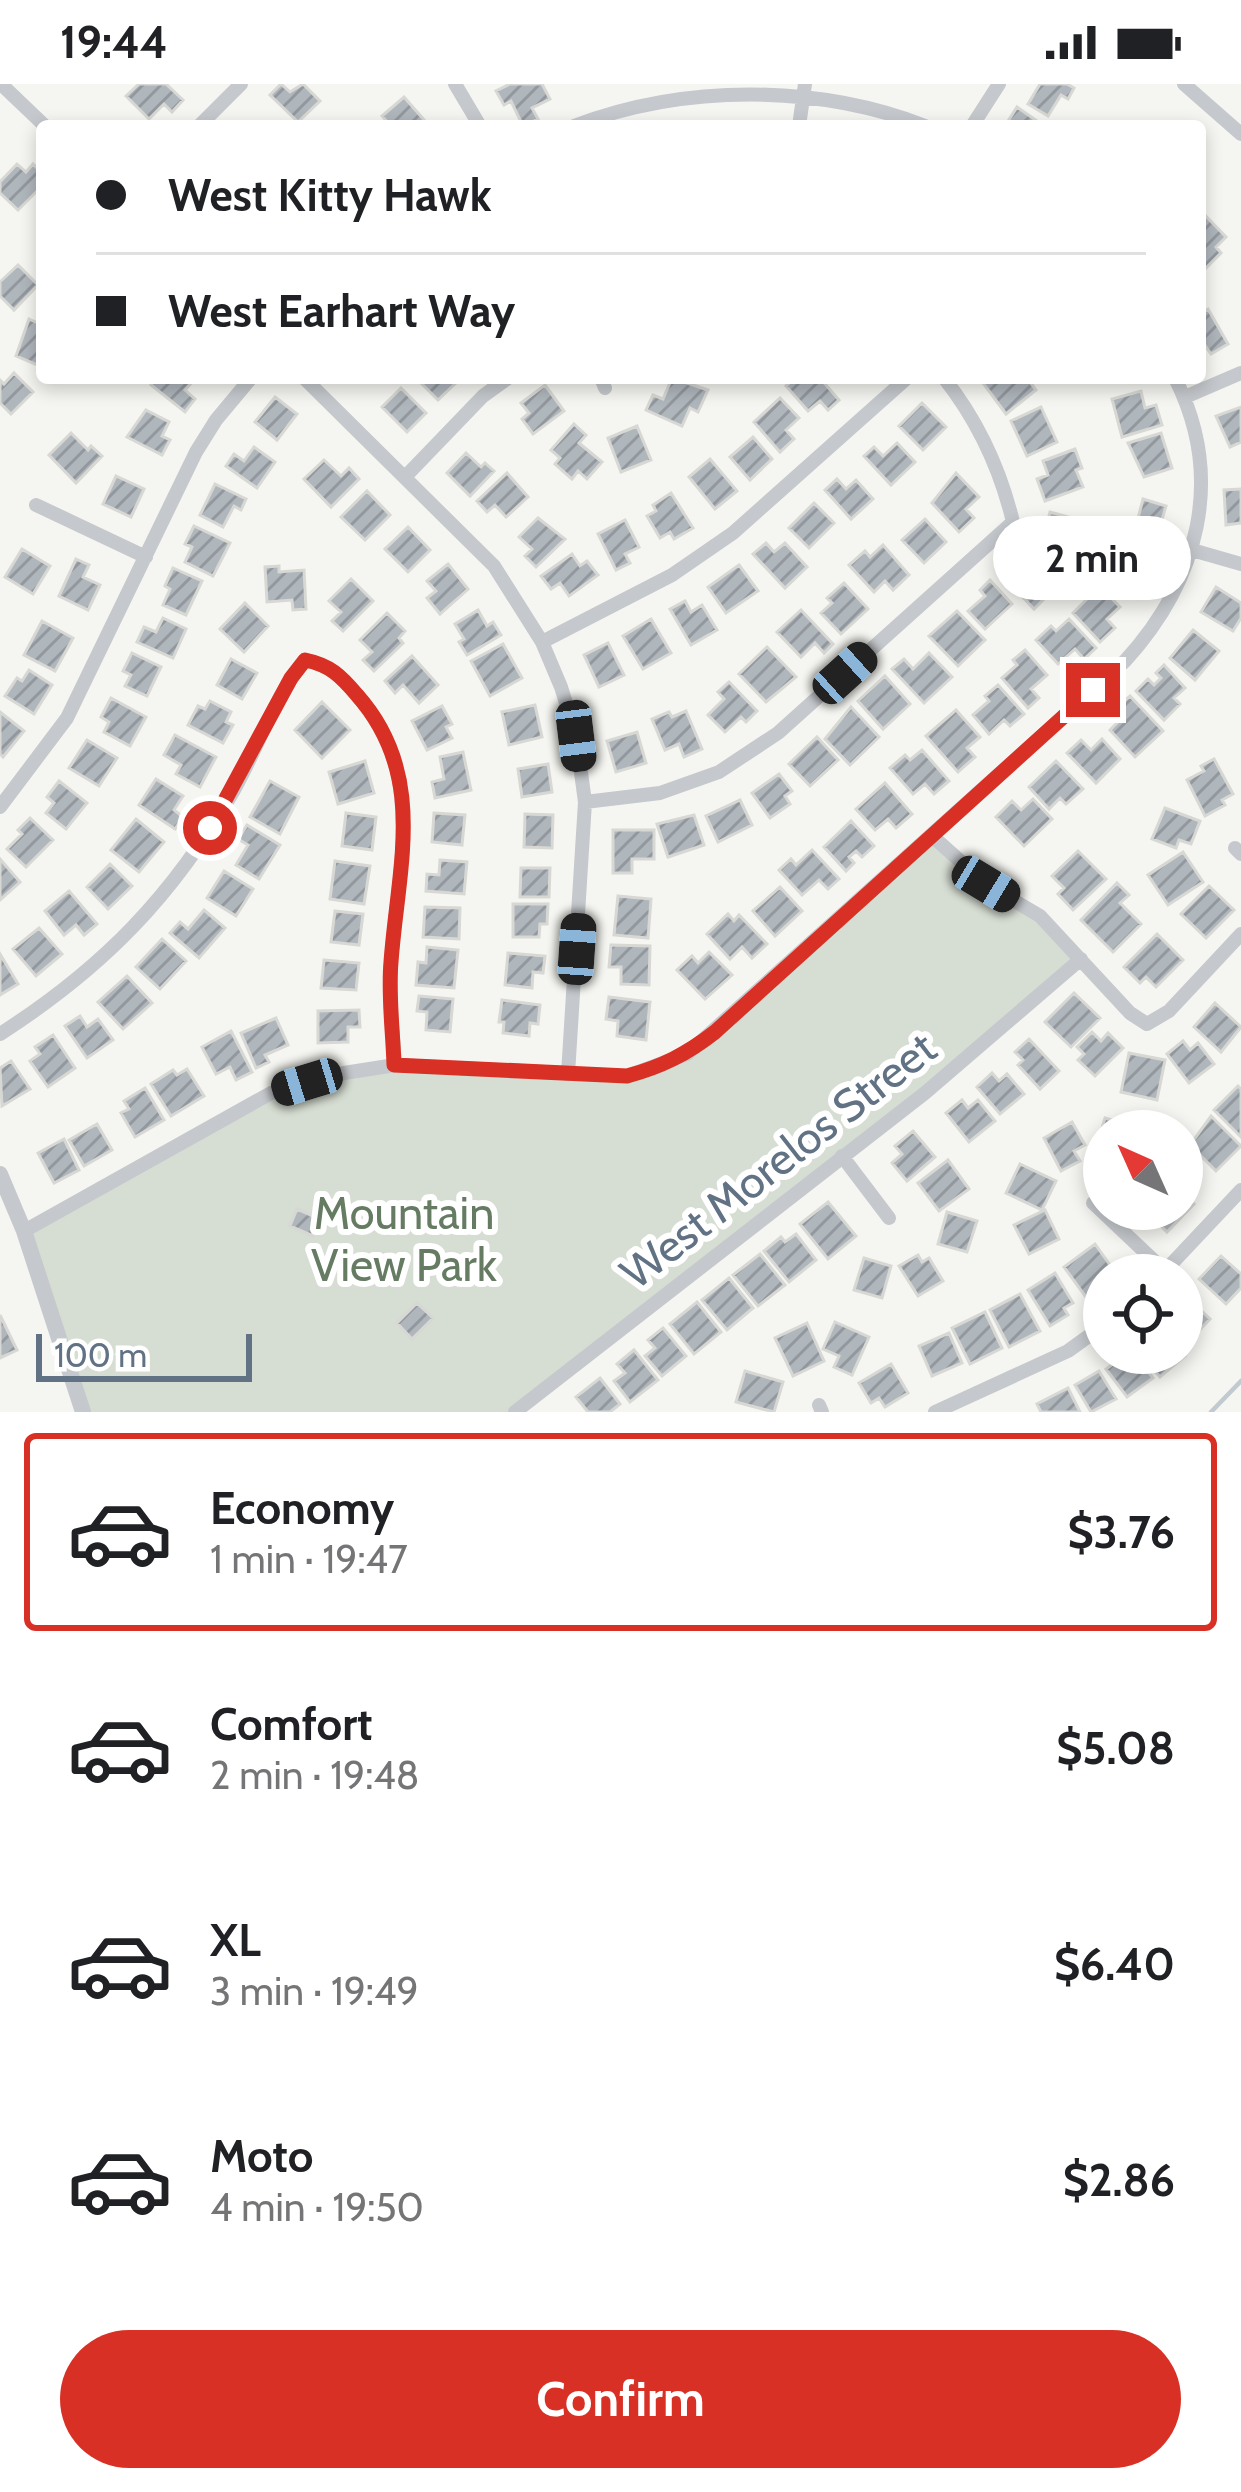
<!DOCTYPE html>
<html lang="en">
<head>
<meta charset="utf-8">
<style>
  :root { --surface:#fff; --page:#f6f6f6; --text:#202124; --muted:#757577; --line:#e0e0e0; --accent:#d93025 }
  body { margin:0; font-family:Cabin,sans-serif; background:var(--page); color:var(--text); height:100vh; display:flex; flex-direction:column; font-size:45px; white-space:nowrap }
  * { box-sizing:border-box; margin:0 }
  p { font-size:39px; color:var(--muted) }
  .icon { flex:none; width:66px; height:66px; fill:none; stroke:currentColor; stroke-width:2; stroke-linecap:round; stroke-linejoin:round }
  .map { position:relative; height:1328px; overflow:hidden }
  .side { display:flex; flex-direction:column; background:var(--surface); flex:1 }
  .side>* { flex:none }
  .top-card { position:absolute; left:36px; top:36px; width:1170px; height:264px; border-radius:12px; box-shadow:0 6px 18px #0003; display:grid; align-content:center; height:264px; padding:0 60px; background:var(--surface) }
  .needle { width:78px; rotate:315deg }
  .tools { position:absolute; left:1083px; top:1026px; display:grid; gap:24px }
  .tools a { display:grid; place-items:center; width:120px; height:120px; border-radius:50%; background:var(--surface); box-shadow:0 6px 18px #0003; font-size:60px }
  .scale { position:absolute; left:36px; bottom:30px; width:216px; box-sizing:border-box; padding-left:12px; border:6px solid #627285; border-top:0; font-size:33px; line-height:42px; white-space:nowrap; color:#627285; -webkit-text-stroke:9px #fff; paint-order:stroke }
  .end { position:absolute; width:54px; height:54px; margin:-27px; border:15px solid #d93025; background:#fff; box-shadow:0 0 0 6px #fff }
  .from { border-radius:50% }
  .bubble { position:absolute; height:84px; border-radius:42px; background:var(--surface); box-shadow:0 6px 18px #0003; font-size:39px; font-weight:700; line-height:84px; text-align:center }
  .car { position:absolute; width:36px; height:72px; margin:-36px -18px; border-radius:15px; box-shadow:0 0 9px 3px #0007; background:linear-gradient(#222 24%,#8ab4d8 0 40%,#222 0 76%,#8ab4d8 0 86%,#222 0) }
  .top-card b { display:flex; align-items:center; gap:42px; height:114px; font-size:45px }
  .top-card b+b { border-top:3px solid var(--line) }
  .top-card i { width:30px; height:30px; background:var(--text) }
  ul { padding:21px 0 0; list-style:none }
  li { display:flex; align-items:center; gap:36px; height:198px; margin:0 24px 18px; padding:0 36px; border:6px solid transparent; border-radius:12px }
  li div { flex:1 }
  li b { display:block; font-size:45px }
  li em { font-style:normal; font-weight:700 }
  li.active { border-color:var(--accent) }
  li>.icon { width:108px; height:108px; stroke-width:1.5 }
  .button { display:flex; gap:24px; margin-top:auto; padding:24px 60px }
  .button a { flex:1; height:138px; border-radius:72px; background:var(--accent); color:#fff; font-size:48px; font-weight:700; line-height:138px; text-align:center }
  .status { display:flex; justify-content:space-between; align-items:center; height:84px; padding:0 60px; background:var(--surface); direction:ltr }
  .status svg { height:33px; fill:currentColor }
  .map>svg:first-child { display:block }
  .park { fill:#d6ddd2 }
  .lines { fill:none; stroke-linecap:round; stroke-linejoin:round }
  .stream { stroke:#c1cad0; stroke-width:4.5 }
  .building { fill:url(#building-hatch); stroke:#d7d7d4; stroke-width:3 }
  .minor { stroke:#c5c8cc; stroke-width:14 }
  .tertiary { stroke:#c5c8cc; stroke-width:16 }
  .route { stroke:#d93025; stroke-width:15 }
  .labels { text-anchor:middle; dominant-baseline:central; stroke-width:12; stroke-linejoin:round; paint-order:stroke }
  .street-label { font-size:45px; fill:#627285; stroke:#fff }
  .park-label { font-size:45px; fill:#657b62; stroke:#fff }
</style>
</head>
<body>
<div class="status"><b>19:44</b><svg viewBox="0 0 49 12"><path d="M0 12V9h3v3zM5 12V6h3v6zM10 12V3h3v9zM15 12V0h3v12zM26 1h20v11H26zM47 4h2v5h-2z"/></svg></div>
<div class="map">
<svg width="1241" height="1328" viewBox="0 0 1241 1328">
  <defs>
    <pattern id="building-hatch" width="6" height="6" patternUnits="userSpaceOnUse" patternTransform="scale(3)"><rect width="6" height="6" fill="#afb6bc"/><path d="M-1 1l2-2M0 6l6-6M5 7l2-2" fill="none" stroke="#92989e"/></pattern>
  </defs>
  <rect width="100%" height="100%" fill="#f5f6f1"/>
  <path class="park" d="M931 751 1040 832 1081 875 978 965 515 1328H83L24 1147 271 1009 395 981 627 992 687 970Z"/>
  <g class="lines">
    <path class="stream" d="M1211 1328 1241 1297"/>
  </g>
  <path class="building" d="M139 0H166L183 16 172 28 164 20 149 35 126 12Z
    M281 0 290 8 303 0 320 17 298 38 270 11Z
    M510 0H542L550 15 532 24 538 35 523 42 511 17 504 21 496 7Z
    M1040 0H1067L1074 4 1068 15 1061 11 1048 32 1028 20Z
    M404 13 425 37 420 42H391L382 32Z
    M1017 23 1044 42H1005Z
    M17 80 26 88 33 80 42 89V102L18 126 0 109V98Z
    M1200 126 1226 153 1216 163 1221 169 1204 186 1200 181Z
    M18 181 38 201 14 226 0 212V198Z
    M1208 225 1228 260 1211 270 1204 260 1200 262V230Z
    M29 235 42 241V283L16 272Z
    M14 289 33 308 11 330 0 319V296L4 300Z
    M156 294 194 296 185 306 195 315 185 328 151 301Z
    M416 294H455L458 297 438 316Z
    M672 294 708 306 698 328 690 324 682 342 646 326 653 311 663 315Z
    M795 294H820L839 316 828 326 820 317 808 327 786 302Z
    M988 294H1027L1036 306 1006 330 983 299Z
    M545 301 564 327 533 350 522 335 529 329 521 319Z
    M401 304 426 329 407 348 382 323Z
    M1141 307 1145 324 1156 321 1162 341 1122 353 1112 315Z
    M275 313 297 330 277 356 255 338Z
    M780 314 799 334 786 346 794 355 780 368 754 338Z
    M922 319 946 343 923 366 899 342Z
    M1041 323 1057 358 1027 372 1011 337Z
    M1241 323V358L1230 363 1216 332Z
    M146 326 169 338 162 352 170 356 162 371 127 353Z
    M574 340 586 351 579 359 602 378 587 395 578 387 572 395 555 380 560 374 551 366Z
    M637 342 651 376 621 388 608 354Z
    M71 349 88 366 91 362 102 372 76 399 49 371Z
    M1161 349 1172 384 1144 393 1128 359Z
    M753 353 772 375 750 396 730 373Z
    M897 359 915 378 891 401 864 372 874 363 883 372Z
    M254 363 275 378 257 404 226 382 234 370 244 377Z
    M1075 365 1082 384 1076 386 1083 403 1045 417 1037 395 1048 391 1043 377Z
    M466 369 481 383 485 379 494 387 470 412 447 389Z
    M710 375 737 407 715 425 689 393Z
    M324 376 341 392 349 384 359 395 331 423 304 395Z
    M507 389 528 413 506 433 495 421 487 428 477 417Z
    M956 389 979 413 966 425 974 434 959 448 932 419Z
    M116 392 144 405 131 433 103 420Z
    M837 395 846 405 856 396 873 415 851 435 825 406Z
    M215 400 246 415 241 426 234 422 223 443 200 431Z
    M1241 405V439L1226 441 1224 406Z
    M367 407 390 431 365 456 341 433Z
    M671 409 693 444 674 455 670 448 660 454 647 432 656 427 653 421Z
    M1143 415 1166 422 1161 439 1170 441 1165 458 1134 450Z
    M814 419 834 439 809 464 789 444Z
    M1050 428 1087 438 1077 478 1052 471 1056 453 1044 450Z
    M538 434 565 455 536 483 525 472 532 465 519 453Z
    M925 435 946 458 924 479 902 456Z
    M625 436 639 463 625 470 630 479 616 486 598 450Z
    M194 442 230 459 213 492 185 478 192 463 185 460Z
    M408 443 430 466 408 488 385 465Z
    M1132 456 1159 467 1145 501 1118 491Z
    M766 459 774 468 785 459 807 483 785 504 753 470Z
    M883 461 909 491 893 506 885 497 874 508 849 481 865 467 870 473Z
    M22 465 50 482 33 510 5 493Z
    M572 470 580 482 587 477 598 491 569 512 560 499 551 505 541 492Z
    M76 475 89 481 83 493 100 501 88 526 59 512Z
    M1040 476 1061 498 1034 525 1004 493 1020 478 1028 487Z
    M448 480 468 505 440 530 427 514 436 507 427 497Z
    M739 481 758 507 726 529 708 503Z
    M279 482V488L304 486 306 525 293 526 292 516 267 518 265 483Z
    M173 484 202 497 186 531 163 521 170 505 165 502Z
    M351 495 373 517 343 547 332 537 341 528 329 517Z
    M990 496 1012 520 985 545 968 527 985 512 980 506Z
    M1096 498 1120 523 1107 535 1115 544 1100 558 1073 529 1087 515 1082 511Z
    M844 499 868 525 841 550 821 529 832 519 827 514Z
    M1216 503 1241 519V534L1233 547 1201 528Z
    M685 517 691 528 702 521 717 546 691 561 670 525Z
    M245 519 268 542 244 568 220 545Z
    M478 526 487 542 493 538 501 551 467 571 459 558 464 555 455 540Z
    M801 526 833 560 824 569 815 559 801 573 777 548Z
    M957 527 985 556 958 582 929 552Z
    M387 529 405 547 399 554 403 559 374 587 363 576 372 568 360 556Z
    M163 534 186 545 173 574 137 558 144 543 156 548Z
    M651 535 671 569 643 585 623 552Z
    M1069 535 1096 564 1084 575 1075 565 1058 580 1036 556 1051 542 1056 547Z
    M42 537 73 554 55 587 24 571Z
    M1193 546 1219 567 1195 596 1170 574Z
    M608 559 624 591 599 603 584 571Z
    M503 560 522 594 490 612 471 577Z
    M767 563 796 593 766 618 739 590Z
    M1025 566 1047 591 1031 605 1039 614 1028 624 1002 594 1017 581 1013 576Z
    M132 569 161 583 147 612 125 602 131 591 123 587Z
    M929 569 952 593 924 619 892 585 904 575 913 585Z
    M412 572 438 601 419 619 403 601 395 609 385 597Z
    M231 575 257 589 242 615 217 601Z
    M1164 581 1185 604 1174 614 1180 620 1164 636 1136 607 1148 595 1154 601 1161 594 1156 589Z
    M29 586 52 601 34 630 5 612 17 594 22 597Z
    M885 592 910 620 883 645 858 617Z
    M729 598 757 627 746 638 741 633 725 648 708 631 724 615 718 608Z
    M998 601 1024 630 1010 642 1004 636 989 650 973 631 989 617 985 612Z
    M1130 612 1163 647 1135 673 1110 646 1122 634 1114 626Z
    M111 614 146 633 130 662 104 648 109 638 101 633Z
    M210 617 231 628 226 638 233 641 223 659 188 641 198 622 205 625Z
    M322 618 350 646 322 674 295 646Z
    M535 621 542 653 509 661 502 628Z
    M442 622 452 640 446 643 452 654 427 666 412 637Z
    M851 623 879 653 850 681 825 655Z
    M956 626 980 653 967 664 975 673 958 688 926 652Z
    M686 627 702 665 684 673 679 660 665 666 652 635 669 628 672 633Z
    M0 628 24 647 3 673 0 670Z
    M637 648 646 679 616 688 607 657Z
    M175 651 216 673 200 703 176 690 181 681 164 671Z
    M817 653 838 676 810 702 789 680Z
    M1102 655 1120 675 1096 699 1067 669 1081 656 1091 666Z
    M87 656 117 674 99 702 69 684Z
    M922 666 949 697 934 710 925 700 913 710 890 684 905 671 910 676Z
    M463 668 471 706 435 714 432 698 444 695 440 673Z
    M1214 675 1233 710 1222 716 1225 721 1205 732 1187 696 1204 687 1201 682Z
    M365 677 374 709 338 720 329 688Z
    M1056 677 1083 705 1066 720 1060 714 1049 725 1029 703Z
    M548 680 552 708 522 713 518 685Z
    M779 690 792 707 785 712 790 720 770 734 752 709Z
    M156 695 183 712 174 726 183 733 175 745 139 721Z
    M59 697 87 719 66 745 46 729 54 719 47 713Z
    M270 697 299 713 280 750 250 733Z
    M885 699 912 730 896 744 888 735 875 746 856 725Z
    M1033 715 1052 735 1024 762 996 733 1012 717 1021 726Z
    M740 716 752 741 718 758 706 732Z
    M1165 724 1200 737 1191 760 1179 756 1176 764 1152 755Z
    M346 729 376 733 372 766 342 762Z
    M434 729 465 731 462 761 432 758Z
    M525 730 553 731 552 764 524 763Z
    M694 731 704 761 668 773 657 740Z
    M30 734 53 756 26 783 7 765 22 750 18 746Z
    M136 735 164 758 139 788 111 766Z
    M851 737 874 762 862 773 856 767 849 773 854 779 846 787 824 763Z
    M247 741 280 761 259 795 236 781 248 761 238 755Z
    M613 746H654V775H632V789H613Z
    M812 766 839 795 828 805 819 796 802 811 779 786 791 775 796 781Z
    M1078 767 1106 795 1073 826 1058 810 1064 804 1052 792Z
    M1183 768 1203 798 1168 821 1148 791Z
    M0 775 20 798 0 816Z
    M440 776 467 778 464 810 426 807 427 790 439 791Z
    M335 777 370 782 364 820 330 815Z
    M110 780 132 802 108 825 87 803Z
    M521 784H550L549 813H520Z
    M224 787 253 805 236 832 207 814Z
    M1117 799 1129 811 1120 819 1141 840 1113 868 1081 836Z
    M1209 802 1234 826 1206 854 1181 830Z
    M780 803 802 827 775 852 753 827Z
    M69 807 97 840 84 851 76 841 64 851 45 827Z
    M618 812 651 815 648 854 614 851Z
    M513 820H548L547 840H540L539 853H513Z
    M425 823 460 824 459 855 423 853Z
    M204 826 225 844 199 874 170 849 180 838 188 845Z
    M335 827 363 830 359 861 331 858Z
    M728 830 734 837 739 831 767 860 752 874 742 863 730 875 707 850Z
    M39 844 62 870 36 892 13 865Z
    M1157 850 1183 876 1156 903 1146 893 1140 899 1124 883Z
    M162 855 186 877 160 905 136 883Z
    M611 861 650 862 649 901 621 900V883H609Z
    M427 863 458 866 454 904 416 901 418 878 426 879Z
    M709 868 732 891 705 915 677 886 692 872 698 879Z
    M508 869 545 872 543 889 533 888 532 904 505 901Z
    M0 870 18 900 0 911Z
    M324 876 359 879 356 906 321 904Z
    M127 892 152 919 123 945 98 918Z
    M1074 909 1100 934 1071 963 1045 938Z
    M419 912 453 915 450 948 426 946 427 928 417 927Z
    M609 913 650 918 646 956 617 952 618 937 606 935Z
    M502 916 540 921 538 940 530 939 529 952 503 949 504 938H499Z
    M1215 919 1241 943 1221 968 1194 943Z
    M359 926 360 943H348V958L318 959V927Z
    M80 932 87 943 98 935 113 956 87 974 65 942Z
    M276 934 288 961 265 971 269 978 256 984 241 949Z
    M231 947 252 988 236 996 230 983 216 990 202 963Z
    M1092 948 1101 957 1108 949 1123 964 1095 992 1078 976 1084 970 1077 963Z
    M53 951 75 984 48 1003 30 977 40 970 35 963Z
    M1029 955 1059 987 1040 1005 1018 981 1023 976 1015 968Z
    M1183 957 1190 966 1198 959 1214 980 1189 999 1167 970Z
    M1129 969 1165 976 1157 1016 1121 1008Z
    M11 977 30 1005 2 1022 0 984Z
    M187 985 204 1012 171 1032 151 1000 173 986 177 991Z
    M992 989 999 997 1007 990 1024 1010 1000 1030 977 1003Z
    M1238 1002 1241 1005V1053L1214 1026Z
    M145 1004 164 1036 135 1053 121 1029 129 1025 124 1017Z
    M962 1016 968 1024 978 1016 995 1037 969 1058 946 1029Z
    M1211 1032 1241 1062 1216 1087 1190 1061Z
    M1105 1034 1131 1042 1129 1047H1104V1077L1093 1073Z
    M1072 1038 1085 1061 1074 1067 1080 1077 1061 1087 1044 1054Z
    M97 1040 112 1066 84 1082 69 1056Z
    M913 1047 935 1073 907 1097 892 1079 902 1070 895 1062Z
    M64 1055 79 1086 54 1099 38 1069Z
    M948 1076 969 1105 939 1127 918 1099Z
    M1020 1080 1056 1097 1042 1126 1006 1109Z
    M1182 1108 1194 1120 1167 1148 1144 1125H1182Z
    M828 1118 856 1152 828 1175 800 1140Z
    M297 1125 320 1135 313 1152 290 1142Z
    M1045 1126 1059 1155 1029 1170 1014 1141Z
    M947 1128 977 1137 967 1168 938 1160Z
    M796 1150 816 1176 789 1198 764 1167 781 1153 785 1158Z
    M1095 1160 1115 1188 1104 1191 1101 1199 1104 1205 1088 1216 1064 1183Z
    M760 1170 785 1201 758 1222 733 1191Z
    M918 1171 922 1178 929 1174 943 1197 918 1212 899 1182Z
    M1221 1172 1241 1190V1204L1226 1220 1199 1195Z
    M864 1174 891 1182 882 1214 854 1206Z
    M1055 1189 1073 1219 1064 1224 1068 1231 1050 1242 1028 1206Z
    M729 1194 753 1224 727 1246 702 1216Z
    M1020 1210 1040 1247 1009 1263 990 1226Z
    M1186 1212 1210 1235 1189 1257 1182 1251V1217Z
    M697 1218 721 1248 694 1270 670 1240Z
    M417 1219 433 1234 412 1255 397 1239Z
    M985 1228 1002 1264 970 1280 952 1244Z
    M0 1231 17 1266 0 1274Z
    M835 1238 869 1253 852 1291 834 1283 839 1272 823 1265Z
    M807 1239 824 1277 793 1292 775 1254Z
    M663 1244 686 1272 662 1292 645 1272 655 1264 648 1256Z
    M949 1249 962 1279 932 1292 919 1262Z
    M634 1266 658 1296 630 1318 614 1297 625 1289 617 1280Z
    M1128 1269H1134L1153 1294 1127 1313 1106 1285Z
    M1140 1269H1182L1185 1272 1160 1293Z
    M891 1280 908 1309 885 1323 879 1314 871 1319 859 1299Z
    M745 1287 783 1298 774 1328 736 1318Z
    M1099 1287 1116 1315 1091 1328 1075 1301Z
    M600 1294 620 1320 610 1328H588L576 1313Z
    M1068 1304 1080 1328H1041L1037 1320Z"/>
  <g class="lines">
    <path class="minor" d="M1 0 45 42
      M455 0 480 42
      M1184 0 1241 50
      M199 42 241 0
      M574 42C684 0 817 0 925 42
      M799 42 805 0
      M972 42 999 0
      M304 294 494 482 542 558 561 603 576 651 585 718 568 990
      M601 294 605 304
      M1185 313 1241 289
      M405 393 483 312 508 294
      M36 421 146 473
      M1192 466 1241 480
      M542 558 672 491 733 449 907 294
      M585 718 660 709 719 688 778 649 1013 438C1000 384 978 337 944 294
      M0 723 67 634 196 368 216 336 251 294
      M931 751 986 800 1040 832 1130 929 1147 940 1169 927 1241 850
      M1235 764 1241 770
      M0 950C103 884 173 812 234 706 258 663 274 614 305 576 330 581 341 592 357 611 427 690 398 783 391 878 388 912 393 947 395 981
      M842 1072 889 1134
      M1093 1119 1165 1187
      M24 1147 271 1009 344 989 395 981 627 992 687 970 1125 577C1198 497 1226 395 1175 294
      M1161 1191 1241 1106
      M819 1321 822 1328
      M515 1328 925 1009 1081 875
      M935 1328 1068 1267 1104 1241"/>
    <path class="tertiary" d="M0 1090 24 1147 83 1328"/>
  </g>
  <g class="lines">
    <path class="route" d="M210 744 291 594 305 576C330 581 341 592 357 611 428 691 398 782 391 878 388 912 393 947 394 981L627 992C661 983 687 970 715 948L1093 606"/>
  </g>
  <g class="labels">
    <g class="street-label">
      <text transform="translate(778 1076) rotate(-38)">West Morelos Street</text>
    </g>
    <g class="park-label">
      <text x="404" y="1129">Mountain<tspan x="404" dy="52">View Park</tspan></text>
    </g>
  </g>
</svg>
<div class="tools">
<a><svg class="needle" viewBox="-14 -14 28 28"><path d="M0-13l5 13h-10z" fill="#e53935"/><path d="M0 13l5-13h-10z" fill="#757577"/></svg></a>
<a><svg class="icon" aria-label="locate" viewBox="0 0 24 24"><circle cx="12" cy="12" r="6"/><path d="M12 2v4M12 18v4M2 12h4M18 12h4"/></svg></a>
</div>
<div class="scale">100 m</div>
<i class="end from" style="left:210px;top:744px"></i>
<i class="end" style="left:1093px;top:606px"></i>
<div class="bubble" style="left:993px;top:432px;width:198px">2 min</div>
<i class="car" style="left:845px;top:589px;rotate:48deg"></i>
<i class="car" style="left:576px;top:652px;rotate:173deg"></i>
<i class="car" style="left:986px;top:800px;rotate:121deg"></i>
<i class="car" style="left:577px;top:865px;rotate:4deg"></i>
<i class="car" style="left:307px;top:998px;rotate:253deg"></i>
<div class="top-card">
<b><i class="from"></i>West Kitty Hawk</b>
<b><i></i>West Earhart Way</b>
</div>
</div>
<section class="side">
<ul>
<li class="active"><svg class="icon" aria-label="car" viewBox="0 0 24 24"><path d="M5 17H2v-5l4-1 3-4h7l3 4 3 1v5h-3M9 17h6M6 11h13"/><circle cx="7" cy="17" r="2"/><circle cx="17" cy="17" r="2"/></svg><div><b>Economy</b><p>1 min · 19:47</p></div><em>$3.76</em></li>
<li><svg class="icon" aria-label="car" viewBox="0 0 24 24"><path d="M5 17H2v-5l4-1 3-4h7l3 4 3 1v5h-3M9 17h6M6 11h13"/><circle cx="7" cy="17" r="2"/><circle cx="17" cy="17" r="2"/></svg><div><b>Comfort</b><p>2 min · 19:48</p></div><em>$5.08</em></li>
<li><svg class="icon" aria-label="car" viewBox="0 0 24 24"><path d="M5 17H2v-5l4-1 3-4h7l3 4 3 1v5h-3M9 17h6M6 11h13"/><circle cx="7" cy="17" r="2"/><circle cx="17" cy="17" r="2"/></svg><div><b>XL</b><p>3 min · 19:49</p></div><em>$6.40</em></li>
<li><svg class="icon" aria-label="car" viewBox="0 0 24 24"><path d="M5 17H2v-5l4-1 3-4h7l3 4 3 1v5h-3M9 17h6M6 11h13"/><circle cx="7" cy="17" r="2"/><circle cx="17" cy="17" r="2"/></svg><div><b>Moto</b><p>4 min · 19:50</p></div><em>$2.86</em></li>
</ul>
<div class="button"><a>Confirm</a></div>
</section>
</body>
</html>
